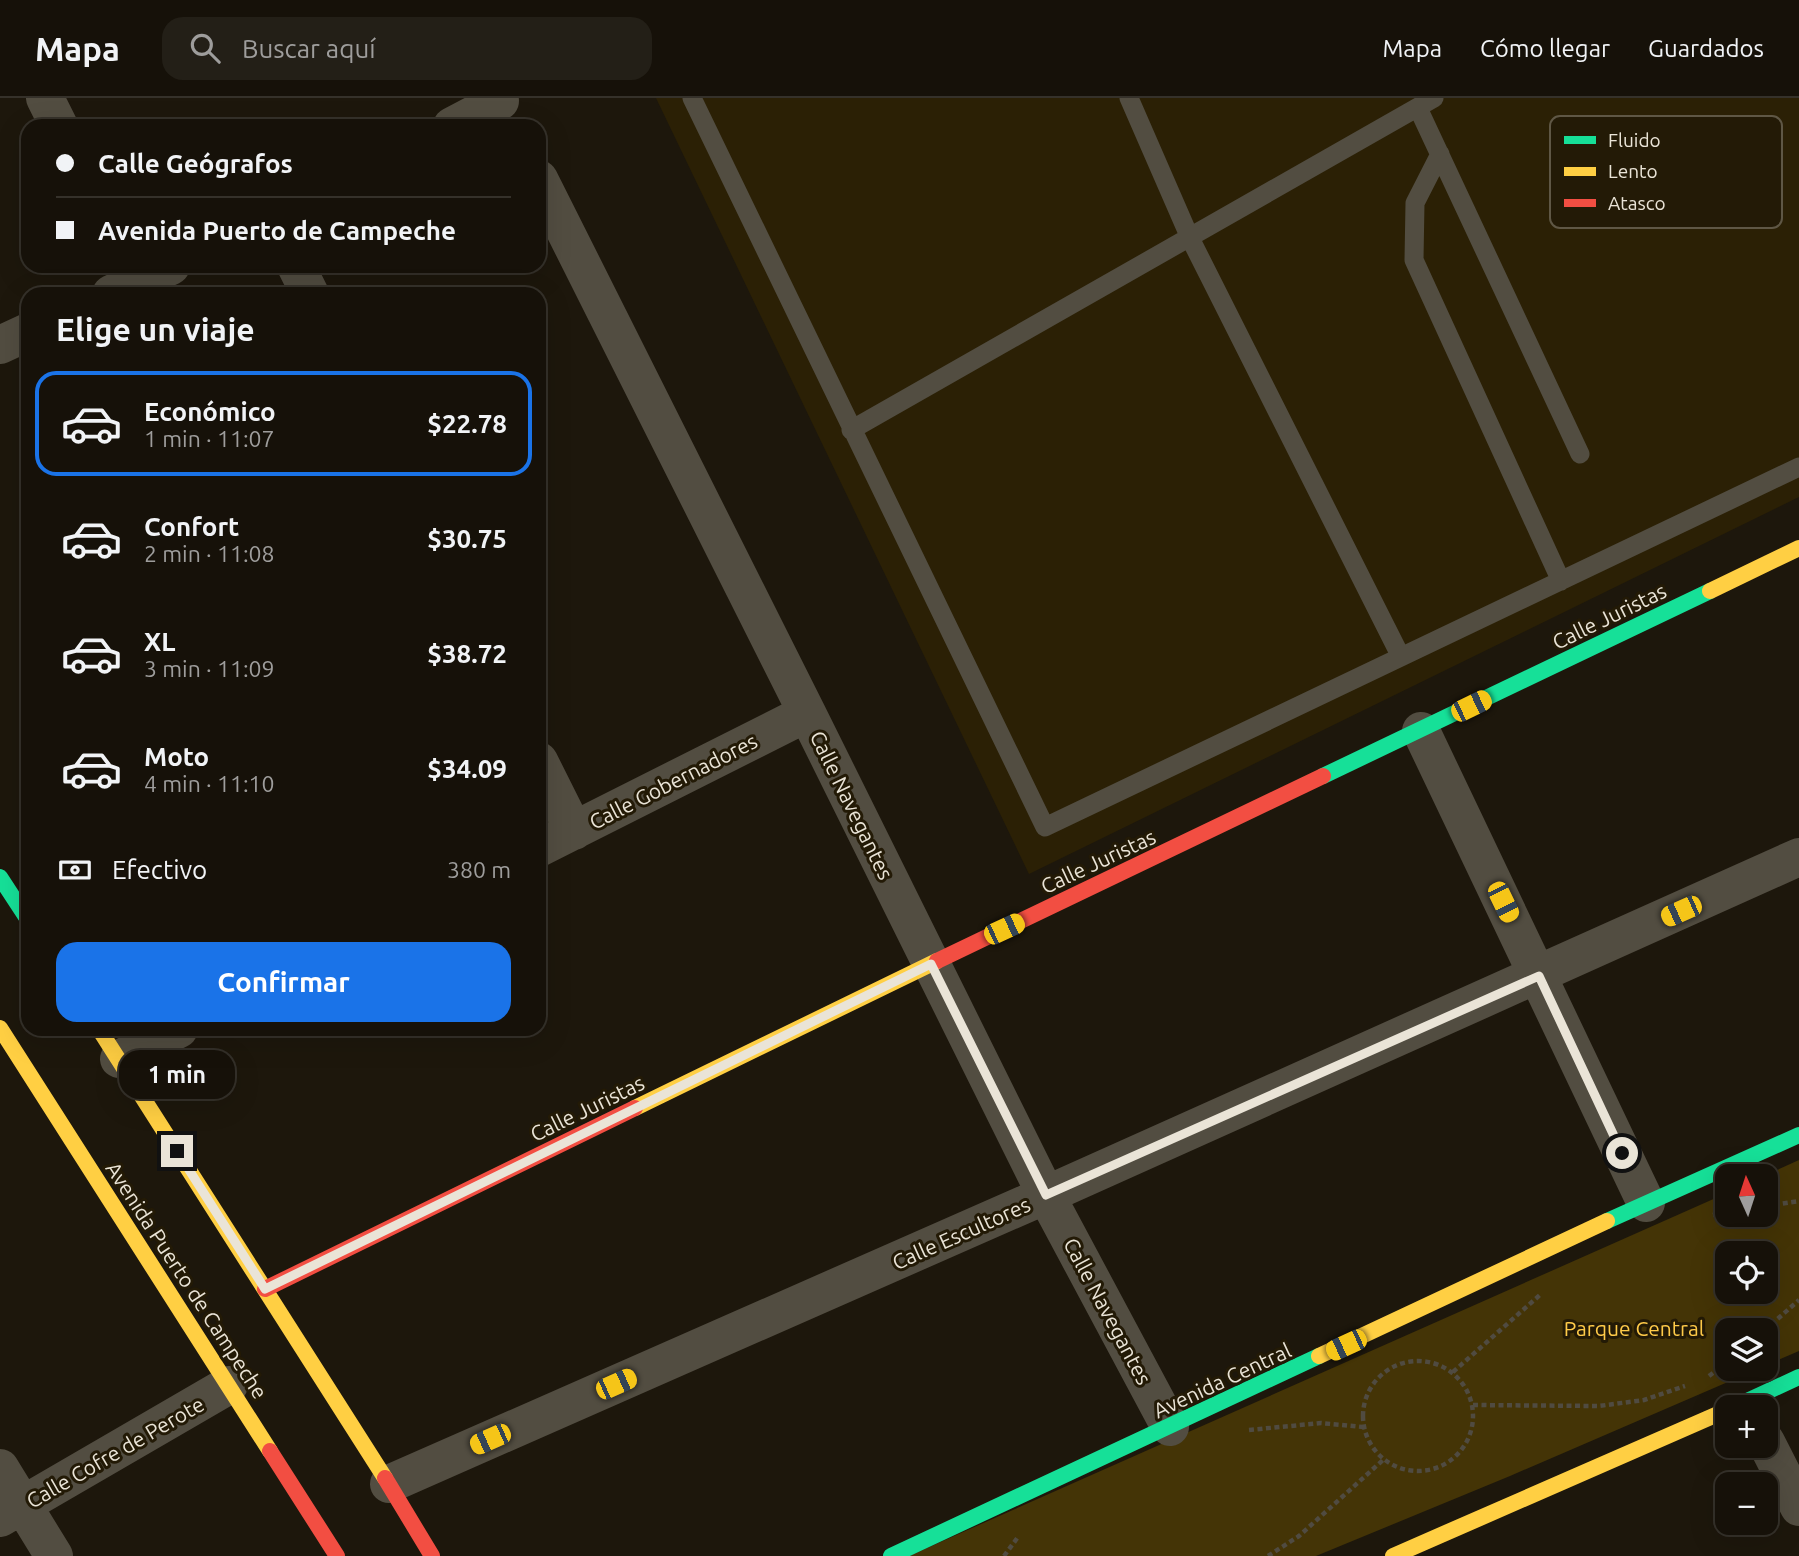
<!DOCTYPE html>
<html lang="es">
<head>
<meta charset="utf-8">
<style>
  :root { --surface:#161109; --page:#231f17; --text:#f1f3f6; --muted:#9e9d9c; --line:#35312a; --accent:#1a73e8 }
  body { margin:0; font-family:Ubuntu,sans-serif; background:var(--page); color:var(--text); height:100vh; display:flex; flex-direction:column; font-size:26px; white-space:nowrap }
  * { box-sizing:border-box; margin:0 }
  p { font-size:23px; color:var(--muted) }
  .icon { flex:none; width:38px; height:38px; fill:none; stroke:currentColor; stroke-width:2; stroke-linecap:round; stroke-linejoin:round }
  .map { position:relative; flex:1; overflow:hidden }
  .details { position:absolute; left:21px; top:189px; width:525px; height:749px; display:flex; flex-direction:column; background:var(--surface); border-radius:21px; box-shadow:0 7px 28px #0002,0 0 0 2px var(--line) }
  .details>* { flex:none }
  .banner { position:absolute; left:21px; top:21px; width:525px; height:154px; border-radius:21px; box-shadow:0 7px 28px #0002,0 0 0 2px var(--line); display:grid; align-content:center; height:154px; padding:0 35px; background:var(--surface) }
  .needle { width:46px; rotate:357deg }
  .tools { position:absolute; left:1715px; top:1066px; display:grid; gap:14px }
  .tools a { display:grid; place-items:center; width:63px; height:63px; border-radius:14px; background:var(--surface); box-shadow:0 7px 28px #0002,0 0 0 2px var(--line); font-size:35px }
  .end { position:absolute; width:32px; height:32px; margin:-16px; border:9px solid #eae4d7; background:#111; box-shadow:0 0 0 4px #111 }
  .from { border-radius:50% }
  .bubble { position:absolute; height:49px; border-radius:21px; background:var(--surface); box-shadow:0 7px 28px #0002,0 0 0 2px var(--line); font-size:23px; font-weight:600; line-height:49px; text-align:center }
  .car { position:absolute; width:21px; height:42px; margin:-21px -10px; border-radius:9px; box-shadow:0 0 5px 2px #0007; background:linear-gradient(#f5c518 24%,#345 0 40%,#f5c518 0 76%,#345 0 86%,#f5c518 0) }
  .banner b { display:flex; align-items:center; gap:24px; height:66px; font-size:26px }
  .banner b+b { border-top:2px solid var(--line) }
  .banner i { width:18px; height:18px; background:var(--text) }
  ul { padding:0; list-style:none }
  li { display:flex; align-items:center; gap:21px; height:105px; margin:0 14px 10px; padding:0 21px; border:4px solid transparent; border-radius:21px }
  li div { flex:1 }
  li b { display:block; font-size:26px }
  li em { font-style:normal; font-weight:600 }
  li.current { border-color:var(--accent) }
  li>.icon { width:63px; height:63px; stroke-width:1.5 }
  h2 { padding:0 35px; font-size:32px; line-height:84px }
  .pay { display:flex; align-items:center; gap:18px; height:77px; padding:0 35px; font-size:26px }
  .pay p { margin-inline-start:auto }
  .action { display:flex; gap:14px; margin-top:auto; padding:14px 35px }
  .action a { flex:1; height:80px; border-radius:21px; background:var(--accent); color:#fff; font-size:28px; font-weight:600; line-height:80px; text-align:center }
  header { display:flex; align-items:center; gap:42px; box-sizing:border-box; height:98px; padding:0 35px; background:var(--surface); border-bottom:2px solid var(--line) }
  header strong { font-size:33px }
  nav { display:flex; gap:38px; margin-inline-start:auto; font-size:24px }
  .search { width:490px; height:63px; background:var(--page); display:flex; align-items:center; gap:18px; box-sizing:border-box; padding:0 24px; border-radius:21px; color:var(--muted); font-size:26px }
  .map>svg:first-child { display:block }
  .built { fill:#2b2005 }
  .green { fill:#443406; fill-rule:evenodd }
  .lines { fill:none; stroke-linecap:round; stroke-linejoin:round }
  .path { stroke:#504b41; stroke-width:4.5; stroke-dasharray:5 3.5; stroke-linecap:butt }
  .lane { stroke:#524d41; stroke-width:19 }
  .street { stroke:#524d41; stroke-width:38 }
  .fast { stroke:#16e098; stroke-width:16 }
  .slow { stroke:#ffcf43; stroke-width:16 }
  .jam { stroke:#f24e42; stroke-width:16 }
  .route { stroke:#eae4d7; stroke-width:9 }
  .labels { text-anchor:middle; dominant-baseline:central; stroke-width:6; stroke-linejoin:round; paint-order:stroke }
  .street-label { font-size:21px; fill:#eae4d7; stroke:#231a06 }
  .park-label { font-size:21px; fill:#ffcb49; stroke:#231a06 }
  .key { fill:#231a06; stroke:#5f5745; stroke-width:2 }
  .key-label { font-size:19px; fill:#eae4d7 }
</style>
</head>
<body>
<header>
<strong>Mapa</strong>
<div class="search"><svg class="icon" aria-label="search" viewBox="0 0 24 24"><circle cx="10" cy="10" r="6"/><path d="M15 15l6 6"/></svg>Buscar aquí</div>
<nav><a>Mapa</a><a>Cómo llegar</a><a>Guardados</a></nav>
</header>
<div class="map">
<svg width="1799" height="1458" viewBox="0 0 1799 1458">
  <rect width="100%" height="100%" fill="#1d170c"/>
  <path class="built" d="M656 0H1799V399L1029 776Z"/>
  <path class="green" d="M1799 1062V1253L1766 1267V1232H1727V1270L1758 1271 1510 1378 1316 1458H909L1727 1095V1116H1766L1764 1078ZM1727 1155H1766V1194H1727Z"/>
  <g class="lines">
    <path class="path" d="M1766 1108 1799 1103
      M1713 1117 1727 1114
      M1765 1232 1799 1202
      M1363 1318a55 55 0 1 1 110 0a55 55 0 1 1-110 0Z
      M1453 1274 1541 1196
      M1709 1278 1727 1264
      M1473 1307 1599 1308 1644 1302 1685 1288
      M1249 1332 1321 1325 1363 1329
      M1004 1458 1018 1439
      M1268 1458 1299 1438 1383 1362"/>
    <path class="lane" d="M692 0 1045 729 1799 369
      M1129 0 1190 140 1401 559
      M1418 10 1580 356
      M1440 56 1415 105 1414 162 1561 483
      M851 332 1434 0"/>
    <path class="street" d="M45 0 59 28
      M452 28 500 3
      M539 81 807 615 1046 1097 1170 1329
      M296 168 310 196
      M111 196 171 168
      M0 247 28 234
      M1421 633 1646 1105
      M539 663 574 733
      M539 750 807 615
      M119 961 179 931
      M1766 1344 1799 1409
      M0 1370 54 1458
      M389 1386 1046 1097 1799 759
      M0 1420 229 1287"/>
    <path class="fast" d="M1323 678 1710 493
      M0 779 28 822
      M1607 1123 1799 1037
      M1734 1309 1799 1279
      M891 1458 1319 1258"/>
    <path class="slow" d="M1710 493 1799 450
      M0 930 270 1353
      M99 931 385 1380
      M635 1010 937 863
      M1319 1258 1607 1123
      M1393 1458 1727 1312"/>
    <path class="jam" d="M937 863 1323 678
      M265 1191 635 1010
      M270 1353 337 1458
      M385 1380 432 1458"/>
  </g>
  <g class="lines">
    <path class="route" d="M177 1053 265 1191 931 866 1046 1097 1539 878 1622 1055"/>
  </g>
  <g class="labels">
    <g class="street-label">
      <text transform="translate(1609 518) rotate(-26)">Calle Juristas</text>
      <text transform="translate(673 683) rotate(-27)">Calle Gobernadores</text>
      <text transform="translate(852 707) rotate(64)">Calle Navegantes</text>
      <text transform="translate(1098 763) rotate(-25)">Calle Juristas</text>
      <text transform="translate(587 1010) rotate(-26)">Calle Juristas</text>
      <text transform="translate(961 1135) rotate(-24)">Calle Escultores</text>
      <text transform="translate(187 1182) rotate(57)">Avenida Puerto de Campeche</text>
      <text transform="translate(1108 1213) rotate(62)">Calle Navegantes</text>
      <text transform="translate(1222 1282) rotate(-25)">Avenida Central</text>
      <text transform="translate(115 1354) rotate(-30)">Calle Cofre de Perote</text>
    </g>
    <g class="park-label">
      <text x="1634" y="1230">Parque Central</text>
    </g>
  </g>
  <rect x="1550" y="18" width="232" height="112" rx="10" class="key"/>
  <rect x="1564" y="38" width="32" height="8" fill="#16e098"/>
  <rect x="1564" y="69" width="32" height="9" fill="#ffcf43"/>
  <rect x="1564" y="101" width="32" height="8" fill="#f24e42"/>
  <g class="key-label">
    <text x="1608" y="49">Fluido</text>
    <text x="1608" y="80">Lento</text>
    <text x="1608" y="112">Atasco</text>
  </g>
</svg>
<div class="tools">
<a><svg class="needle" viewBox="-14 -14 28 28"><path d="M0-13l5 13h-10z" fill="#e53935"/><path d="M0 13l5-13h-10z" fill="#9e9d9c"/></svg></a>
<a><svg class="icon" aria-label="locate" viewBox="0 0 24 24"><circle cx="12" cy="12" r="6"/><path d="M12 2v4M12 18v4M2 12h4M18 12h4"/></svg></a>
<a><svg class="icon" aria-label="layers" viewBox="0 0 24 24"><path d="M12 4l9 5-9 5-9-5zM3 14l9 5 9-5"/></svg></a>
<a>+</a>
<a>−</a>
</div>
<i class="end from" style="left:1622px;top:1055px"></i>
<i class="end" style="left:177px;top:1053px"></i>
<div class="bubble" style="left:119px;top:952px;width:116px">1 min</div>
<i class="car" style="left:1471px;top:608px;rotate:64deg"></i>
<i class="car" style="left:1503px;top:804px;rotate:154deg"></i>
<i class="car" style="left:1681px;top:813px;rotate:246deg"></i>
<i class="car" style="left:1004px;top:831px;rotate:65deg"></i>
<i class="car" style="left:1346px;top:1247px;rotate:245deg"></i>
<i class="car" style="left:616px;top:1286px;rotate:66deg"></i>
<i class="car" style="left:490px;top:1341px;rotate:246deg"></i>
<div class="banner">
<b><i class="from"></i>Calle Geógrafos</b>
<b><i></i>Avenida Puerto de Campeche</b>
</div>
<section class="details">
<h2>Elige un viaje</h2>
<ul>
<li class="current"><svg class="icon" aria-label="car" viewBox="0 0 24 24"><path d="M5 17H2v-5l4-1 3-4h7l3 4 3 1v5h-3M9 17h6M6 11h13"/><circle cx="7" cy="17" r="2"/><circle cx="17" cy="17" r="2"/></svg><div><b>Económico</b><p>1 min · 11:07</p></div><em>$22.78</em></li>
<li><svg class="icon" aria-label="car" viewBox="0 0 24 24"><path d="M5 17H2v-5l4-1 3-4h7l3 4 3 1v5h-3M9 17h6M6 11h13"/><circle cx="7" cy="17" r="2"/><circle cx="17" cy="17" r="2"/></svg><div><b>Confort</b><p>2 min · 11:08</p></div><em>$30.75</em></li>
<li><svg class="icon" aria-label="car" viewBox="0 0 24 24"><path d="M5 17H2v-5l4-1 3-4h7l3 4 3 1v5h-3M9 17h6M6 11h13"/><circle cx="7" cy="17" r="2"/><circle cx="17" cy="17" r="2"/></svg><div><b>XL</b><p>3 min · 11:09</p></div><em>$38.72</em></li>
<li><svg class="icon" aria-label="car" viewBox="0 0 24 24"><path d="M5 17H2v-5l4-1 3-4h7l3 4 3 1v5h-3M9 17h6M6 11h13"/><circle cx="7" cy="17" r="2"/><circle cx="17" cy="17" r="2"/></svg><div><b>Moto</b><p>4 min · 11:10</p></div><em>$34.09</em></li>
</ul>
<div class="pay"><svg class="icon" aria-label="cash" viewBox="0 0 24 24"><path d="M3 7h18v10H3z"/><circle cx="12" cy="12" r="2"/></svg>Efectivo<p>380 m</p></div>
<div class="action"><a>Confirmar</a></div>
</section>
</div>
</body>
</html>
